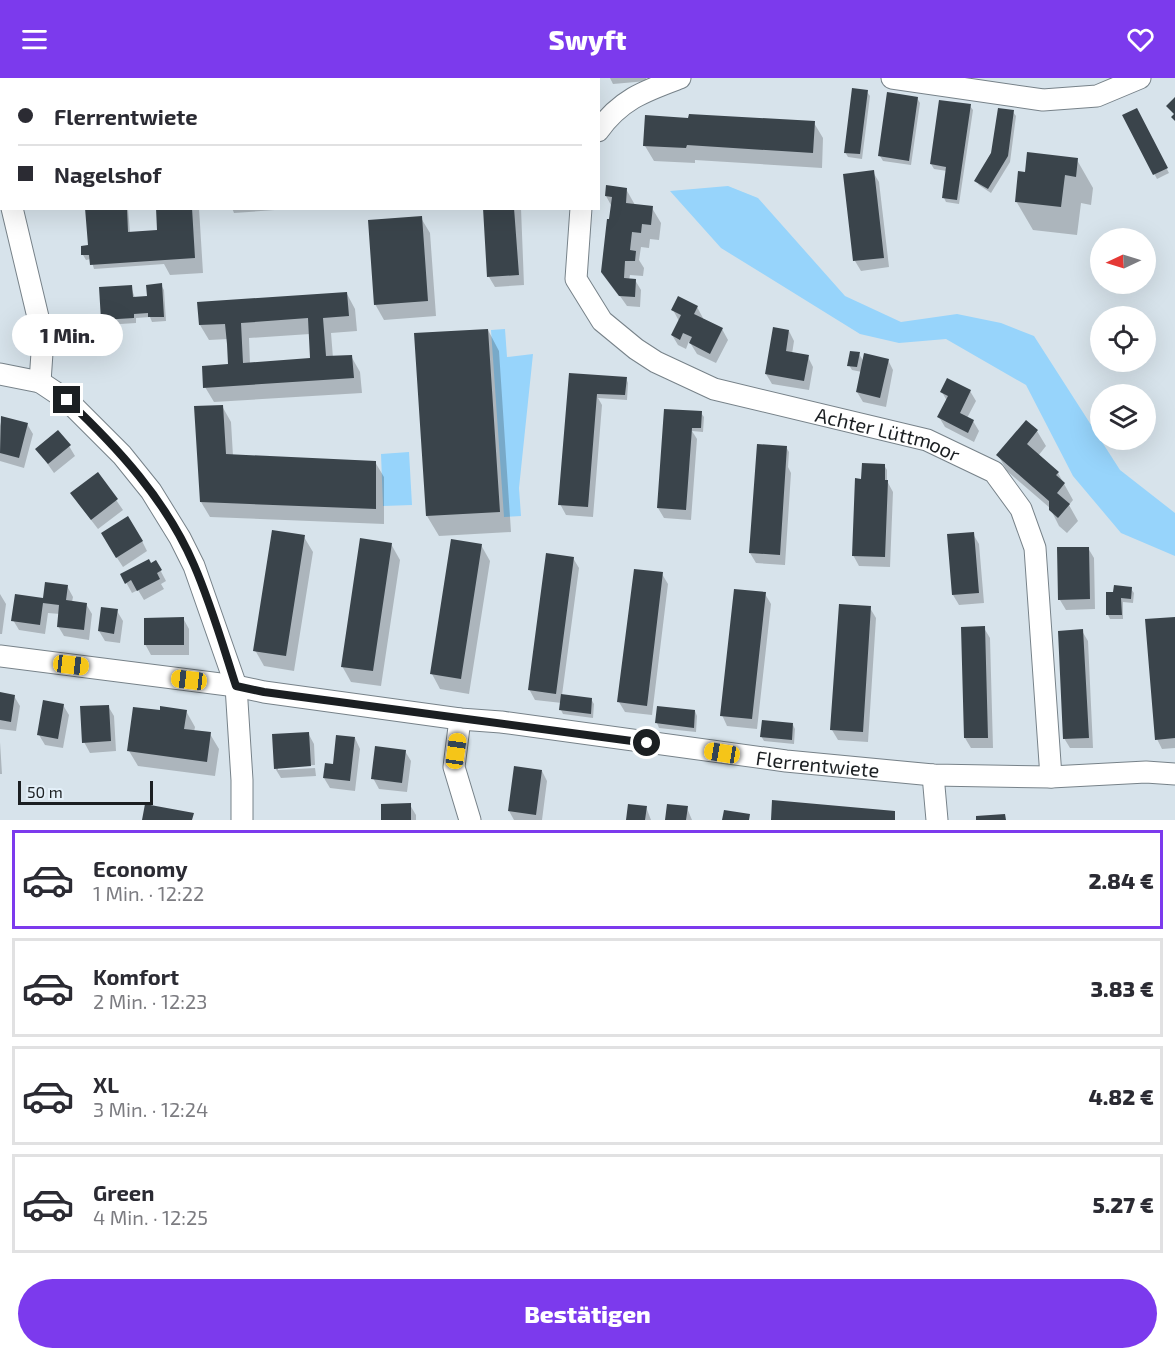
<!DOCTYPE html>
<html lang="de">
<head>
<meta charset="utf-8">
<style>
  :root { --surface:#fff; --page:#f2f2f3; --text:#2b2b33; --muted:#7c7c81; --line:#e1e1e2; --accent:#7c3aed }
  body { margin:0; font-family:"Exo 2",sans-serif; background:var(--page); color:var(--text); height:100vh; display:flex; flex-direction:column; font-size:22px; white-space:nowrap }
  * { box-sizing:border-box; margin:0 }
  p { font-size:20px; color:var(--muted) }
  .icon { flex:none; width:33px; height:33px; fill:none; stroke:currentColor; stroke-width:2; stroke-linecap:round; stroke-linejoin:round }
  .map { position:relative; height:742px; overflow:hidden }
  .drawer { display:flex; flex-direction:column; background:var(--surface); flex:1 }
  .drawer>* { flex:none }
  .hud { position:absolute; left:0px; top:0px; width:600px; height:132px; box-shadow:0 6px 24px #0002; display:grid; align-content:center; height:132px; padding:0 18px; background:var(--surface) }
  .needle { width:39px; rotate:266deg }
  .controls { position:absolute; left:1090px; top:150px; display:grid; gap:12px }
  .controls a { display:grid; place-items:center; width:66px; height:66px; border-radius:50%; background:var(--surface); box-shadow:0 6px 24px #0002; font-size:30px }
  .scale { position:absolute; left:18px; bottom:15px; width:135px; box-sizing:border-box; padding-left:6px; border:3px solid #1b1f22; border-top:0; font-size:16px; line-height:21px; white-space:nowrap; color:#1b1f22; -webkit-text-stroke:4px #e4f0f9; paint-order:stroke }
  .end { position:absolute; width:27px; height:27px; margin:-14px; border:8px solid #1b1f22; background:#fff; box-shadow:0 0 0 3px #fff }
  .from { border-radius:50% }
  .bubble { position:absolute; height:42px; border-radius:21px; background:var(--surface); box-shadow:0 6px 24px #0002; font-size:20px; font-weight:800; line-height:42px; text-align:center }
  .car { position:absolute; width:18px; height:36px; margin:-18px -9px; border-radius:8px; box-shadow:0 0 4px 2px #0007; background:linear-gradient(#f5c518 24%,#345 0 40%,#f5c518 0 76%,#345 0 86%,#f5c518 0) }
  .hud b { display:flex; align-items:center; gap:21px; height:57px; font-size:22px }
  .hud b+b { border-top:2px solid var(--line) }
  .hud i { width:15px; height:15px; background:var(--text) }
  ul { padding:10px 0 0; list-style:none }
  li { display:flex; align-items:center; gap:18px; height:99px; margin:0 12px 9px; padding:0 6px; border:3px solid var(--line); border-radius:0px }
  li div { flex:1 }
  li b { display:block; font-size:22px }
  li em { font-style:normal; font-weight:800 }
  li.current { border-color:var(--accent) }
  li>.icon { width:54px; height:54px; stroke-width:1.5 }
  .action { display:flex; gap:12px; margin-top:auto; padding:12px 18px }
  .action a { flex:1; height:69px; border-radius:36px; background:var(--accent); color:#fff; font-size:24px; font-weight:800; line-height:69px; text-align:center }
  header { display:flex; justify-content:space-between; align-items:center; height:78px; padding:0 18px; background:var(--accent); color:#fff; font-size:27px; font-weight:800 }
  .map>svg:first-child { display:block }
  .green { fill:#97d4fb }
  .shadow { fill:#0003; fill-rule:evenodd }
  .building { fill:#3a444b; fill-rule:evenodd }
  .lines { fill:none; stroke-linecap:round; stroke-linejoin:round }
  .minor-casing { stroke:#778289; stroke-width:23 }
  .minor { stroke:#fff; stroke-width:21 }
  .route { stroke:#1b1f22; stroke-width:8 }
  .labels { text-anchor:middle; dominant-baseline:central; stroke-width:6; stroke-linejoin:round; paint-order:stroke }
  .street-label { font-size:20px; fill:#1b1f22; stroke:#e4f0f9 }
</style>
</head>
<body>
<header><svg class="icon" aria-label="menu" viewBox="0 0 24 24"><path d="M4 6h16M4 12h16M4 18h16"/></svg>Swyft<svg class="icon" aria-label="heart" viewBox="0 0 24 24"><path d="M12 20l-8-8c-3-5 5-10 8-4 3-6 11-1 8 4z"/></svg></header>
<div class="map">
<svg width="1175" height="742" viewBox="0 0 1175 742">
  <rect width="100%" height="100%" fill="#d7e3eb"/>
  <path class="green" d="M728 108 758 120 845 218 901 244 957 236 1001 245 1034 258 1120 392 1175 435V478L1121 455 1073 398 1026 307 946 261 899 265 860 256 721 170 670 113Z
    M505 251 507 279 533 276 519 410 521 438 504 439 491 252Z
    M409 374 412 427 383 428 381 376Z"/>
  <path class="shadow" d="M610 0H646L647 3 613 6Z
    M867 14 870 18 862 81 848 79 845 74Z
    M917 20 920 25 911 87 883 83 880 78Z
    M970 28 973 32 959 126 946 124 944 120 947 93 934 91 931 86Z
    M1136 32 1169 95 1157 101 1124 38Z
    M1013 34 1016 38 1010 84 991 115 979 107 976 103Z
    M814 45 823 60 822 90 695 82V85L654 83 645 68Z
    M1077 82 1093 110 1091 127 1081 125 1077 157 1033 152 1016 123 1026 95Z
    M873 94 879 104 889 189 861 193 855 183Z
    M626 111 635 127 652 130 661 145 659 162 650 161 649 170 641 169 639 182 644 190 643 198 630 197 629 202H635L641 212 640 229 627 228 603 194 612 129 606 118Z
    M87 130H128L130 155 159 159 158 130H199L203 195 170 197 164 186 94 191 91 181 86 182 83 177 89 169Z
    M232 130H302L234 135Z
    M319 130H349L320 132Z
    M484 130H521L524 207 495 209 489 199Z
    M421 140 430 155 436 238 384 242 375 226Z
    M161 207 164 212 166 243 152 244 150 239 136 240V245L105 247 102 242 100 211 131 209 135 220H148Z
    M347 216 355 231 357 253 331 255 333 280 351 278 360 294 362 315 214 324 205 309 229 287 228 261 209 262 200 247 199 226ZM310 256 312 282 250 286 249 260Z
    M697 229 703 240 702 242 722 251 728 262 716 285 697 276 689 263 686 271 678 267 672 257 679 243 673 232Z
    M488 252 499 273 511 454 439 458 427 438Z
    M789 253 794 263 792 276 808 279 813 289 809 312 772 306 766 296Z
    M859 276 864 284 888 282 893 292 886 329 863 324 857 314 862 294 852 292 849 287Z
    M626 300 628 305 627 322 598 320 602 327 593 439 566 437 560 426 569 314Z
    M970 313 976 323 967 340 973 343 979 353 974 364 945 349 939 339 947 323 942 314Z
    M222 328 231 344 233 378 375 384 384 399V446L210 439 201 424Z
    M665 333 701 335 704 339 703 354 692 353 697 361 691 442 664 440 658 430Z
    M2 340 27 346 33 356 24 390 0 383V348Z
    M1037 353 1046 368 1038 378 1058 395 1073 422 1069 427 1078 443 1067 455 1059 448 1050 430 1007 393 998 377Z
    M69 368 75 378 54 395 37 371Z
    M786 369 789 374 788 389 791 395 785 487 756 485 750 475Z
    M884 387 887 392V403L893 414 890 489 859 488 853 477 863 402Z
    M98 396 123 432 98 451 78 425Z
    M973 456 979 466 984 525 959 527 953 517Z
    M304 459 313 474 294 593 264 588 255 572Z
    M142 463 147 473 123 489 108 466Z
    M391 466 400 482 381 608 351 604 342 588Z
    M481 467 490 483 469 616 440 611 432 596Z
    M1088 470 1094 480 1095 531 1066 532 1060 522Z
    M573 480 579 490 562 617 591 621 594 626 593 640 563 636 561 632 562 625 535 622 529 611Z
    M156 484 166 503 161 506 164 511 144 522 138 512 132 515 122 497Z
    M662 496 668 506 652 637 625 634 619 624Z
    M67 508 73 519 72 524 86 526 92 536 89 562 64 558 58 548 60 536 48 535 45 556 19 552 13 542Z
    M1131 511 1134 515 1133 525 1123 524V541H1110L1108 537 1114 515Z
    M0 516 6 526 2 556H0Z
    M765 516 771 526 757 651 727 648 722 637Z
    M870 530 876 540 868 664 838 662 832 652Z
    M117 533 123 543 120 565 105 563 99 553Z
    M183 540 189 551V577H151L145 566Z
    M1175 542V670L1162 671 1157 661Z
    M984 550 990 560 993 670H971L965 660Z
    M1082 553 1088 563 1093 670H1070L1064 660Z
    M0 616 14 618 20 628 16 653 0 651Z
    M63 627 69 637 63 670 45 667 39 657Z
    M108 628 114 638 116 673 90 675 84 664Z
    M186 633 195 649 194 654 210 656 219 671 215 698 138 688 129 673 161 634Z
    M695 633 697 638 696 654 659 650 657 645Z
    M793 647 795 651 794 666 764 663 761 658Z
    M308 655 314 666 315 687 278 689V692L315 690 316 698 281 700 275 690Z
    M355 660 360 671 355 713 330 710 324 700Z
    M0 664 2 696H0Z
    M405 673 411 683 407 714 379 711 373 700Z
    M542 693 547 703 542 742H514L509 733Z
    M410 727 416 737V742H383Z
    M646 729 651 742H627Z
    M687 730 692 742H666Z"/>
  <path class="building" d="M852 10 868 12 860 76 844 75Z
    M887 14 918 19 909 83 878 78Z
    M1175 19V43L1171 39 1174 36 1166 28Z
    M939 22 971 26 957 122 942 120 946 89 930 86Z
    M998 30 1014 32 1008 78 988 111 974 103 991 75Z
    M1137 30 1168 90 1153 97 1122 37Z
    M689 36 815 43 813 75 687 67 686 70 643 68 645 37 688 40Z
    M1027 74 1078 80 1076 99 1065 97 1061 129 1015 124 1018 93 1025 94Z
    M874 92 884 180 853 183 843 96Z
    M606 107 627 110 626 125 653 128 651 147 642 146 641 155 632 154 630 172 636 173 635 183H625L624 200 636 201 635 219 619 218 601 194 607 141H609L612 119 605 118Z
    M85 130H127L128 154 157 152 156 130H192L195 180 90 187 89 177H81V168L88 167Z
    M483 130H514L519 197 487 199Z
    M422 138 428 223 374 227 368 142Z
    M162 205 164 239H148V235L134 236V240L101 242 99 209 132 207 133 219 147 218 146 207Z
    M347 214 349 238 323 240 326 278 352 277 354 300 203 310 202 288 228 286 227 266 225 246 199 247 197 224ZM308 240 310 280 243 285 241 245Z
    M678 218 698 228 694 236 723 250 710 276 689 265 692 259 683 255 680 262 671 257 681 237 671 232Z
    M773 249 789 252 786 273 809 277 804 303 765 296Z
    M488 251 500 434 426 438 414 255Z
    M850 273 860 274 857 289 847 288Z
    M864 275 889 281 880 320 856 314Z
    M569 295 627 299 625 317 597 316 588 429 558 427Z
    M947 300 971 312 960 335 974 342 968 355 937 339 948 318 940 314Z
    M223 327 226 376 376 383V431L200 424 194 328Z
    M664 331 702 333 701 350H692L686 432 657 430Z
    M1 338 28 345 19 380 0 375Z
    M1026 342 1038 352 1027 366 1059 394 1056 397 1065 405 1057 415 1070 426 1058 440 1049 432V423L996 377Z
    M58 352 71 367 48 386 35 371Z
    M757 366 787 368 780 477 749 475Z
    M862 385 885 386V402H888L885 479 852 478 855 400 861 401Z
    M98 394 118 421 91 442 70 415Z
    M128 438 143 463 116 480 101 455Z
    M272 452 305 457 286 578 253 573Z
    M974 454 979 515 952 517 947 456Z
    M360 460 392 465 373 593 341 589Z
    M451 461 482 466 461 601 430 596Z
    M1057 469H1089L1090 521 1058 522Z
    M546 475 574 479 556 616 528 612Z
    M149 481 151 485 156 482 162 492 157 495 160 501 137 513 131 502 125 506 120 496Z
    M634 491 663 494 647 628 617 624Z
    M45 504 68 507 66 522 87 525 84 552 57 549 59 527 43 525 40 547 11 543 15 516 43 520Z
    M1114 507 1132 509 1131 521 1121 520 1122 537H1106V514H1113Z
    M734 511 766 514 752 641 720 638Z
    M839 526 871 528 863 654 830 652Z
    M101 529 118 531 114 556 98 553Z
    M184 539V567H144V540Z
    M1175 539V660L1155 662 1145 541Z
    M985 548 988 660H964L961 549Z
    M1083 551 1089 660 1063 661 1058 553Z
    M0 614 15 617 11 644 0 642Z
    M561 616 592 620 591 636 559 632Z
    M43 622 64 626 58 661 37 657Z
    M109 627 111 663 82 665 80 628Z
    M160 628 187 632 184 651 211 654 207 684 127 673 133 629 160 632Z
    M657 628 695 632 694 650 655 645Z
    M762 642 793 645 792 662 760 659Z
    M309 654 311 688 274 691 272 656Z
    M336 657 355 659 350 703 323 700 325 685 333 686Z
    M375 668 406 672 402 705 371 701Z
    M514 688 542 692 536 737 508 733Z
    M772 722 895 733V742H771Z
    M411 725V742H381V726Z
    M145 726 194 735 192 742H142Z
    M628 726 647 728 645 742H626Z
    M667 726 688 728 686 742H665Z
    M724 732 750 736 749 742H722Z
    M1005 736 1006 742H976V738Z"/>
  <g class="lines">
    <g class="minor-casing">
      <g id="minor">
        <path d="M892 0 1043 22 1097 18 1140 0"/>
        <path d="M0 41H2"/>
        <path d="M598 53C621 21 645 13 680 0"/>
        <path d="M0 76 2 82"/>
        <path d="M12 130 43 260 40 304"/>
        <path id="s1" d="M581 130 576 201 602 243 636 271 656 284 714 311 927 362 994 394 1021 431 1035 470 1051 699"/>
        <path d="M0 296 40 304 67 322 122 377 151 413 180 460 194 488 236 608 242 702V742"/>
        <path id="s2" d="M0 578 236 608 264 614 460 641 501 644 786 683 933 697 1051 699 1146 694 1175 696"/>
        <path d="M460 641 454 689 470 742"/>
        <path d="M933 697 937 742"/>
      </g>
    </g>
    <use href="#minor" class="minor"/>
  </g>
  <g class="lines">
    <path class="route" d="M67 322C118 370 166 422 194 487 211 526 223 568 236 608L264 614 647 665"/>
  </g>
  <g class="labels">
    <g class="street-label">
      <text stroke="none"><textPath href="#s1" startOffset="432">Achter Lüttmoor</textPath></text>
      <text stroke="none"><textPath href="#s2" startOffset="825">Flerrentwiete</textPath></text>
    </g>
  </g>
</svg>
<div class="controls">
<a><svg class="needle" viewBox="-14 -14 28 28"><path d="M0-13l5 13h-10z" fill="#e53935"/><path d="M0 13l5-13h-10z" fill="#7c7c81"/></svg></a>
<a><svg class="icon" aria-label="locate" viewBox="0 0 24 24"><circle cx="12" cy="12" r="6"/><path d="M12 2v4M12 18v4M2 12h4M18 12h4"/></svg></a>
<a><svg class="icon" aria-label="layers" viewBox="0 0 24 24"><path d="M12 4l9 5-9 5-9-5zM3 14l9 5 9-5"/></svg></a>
</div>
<div class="scale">50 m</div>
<i class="end from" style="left:647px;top:665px"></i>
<i class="end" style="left:67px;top:322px"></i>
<div class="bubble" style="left:12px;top:236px;width:111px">1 Min.</div>
<i class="car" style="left:71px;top:587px;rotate:97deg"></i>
<i class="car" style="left:189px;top:602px;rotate:277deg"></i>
<i class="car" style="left:456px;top:673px;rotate:8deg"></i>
<i class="car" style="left:722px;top:675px;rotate:279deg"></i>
<div class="hud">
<b><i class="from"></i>Flerrentwiete</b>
<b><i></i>Nagelshof</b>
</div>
</div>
<section class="drawer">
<ul>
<li class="current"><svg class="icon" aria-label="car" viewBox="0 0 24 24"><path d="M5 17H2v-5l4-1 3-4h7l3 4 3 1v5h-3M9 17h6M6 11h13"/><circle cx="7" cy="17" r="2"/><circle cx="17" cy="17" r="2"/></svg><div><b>Economy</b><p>1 Min. · 12:22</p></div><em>2.84 €</em></li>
<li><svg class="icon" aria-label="car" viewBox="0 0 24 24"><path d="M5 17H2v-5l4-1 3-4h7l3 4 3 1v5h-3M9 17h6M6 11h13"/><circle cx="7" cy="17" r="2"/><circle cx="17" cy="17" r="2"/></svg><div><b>Komfort</b><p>2 Min. · 12:23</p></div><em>3.83 €</em></li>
<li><svg class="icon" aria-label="car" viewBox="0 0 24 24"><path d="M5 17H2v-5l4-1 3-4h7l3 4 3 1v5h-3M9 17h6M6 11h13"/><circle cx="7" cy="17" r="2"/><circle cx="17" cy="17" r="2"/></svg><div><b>XL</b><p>3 Min. · 12:24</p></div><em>4.82 €</em></li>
<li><svg class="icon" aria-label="car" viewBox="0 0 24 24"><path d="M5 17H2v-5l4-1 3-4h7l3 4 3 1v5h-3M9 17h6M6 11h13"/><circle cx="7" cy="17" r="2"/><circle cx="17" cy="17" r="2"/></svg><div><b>Green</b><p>4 Min. · 12:25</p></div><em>5.27 €</em></li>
</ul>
<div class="action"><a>Bestätigen</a></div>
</section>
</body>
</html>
